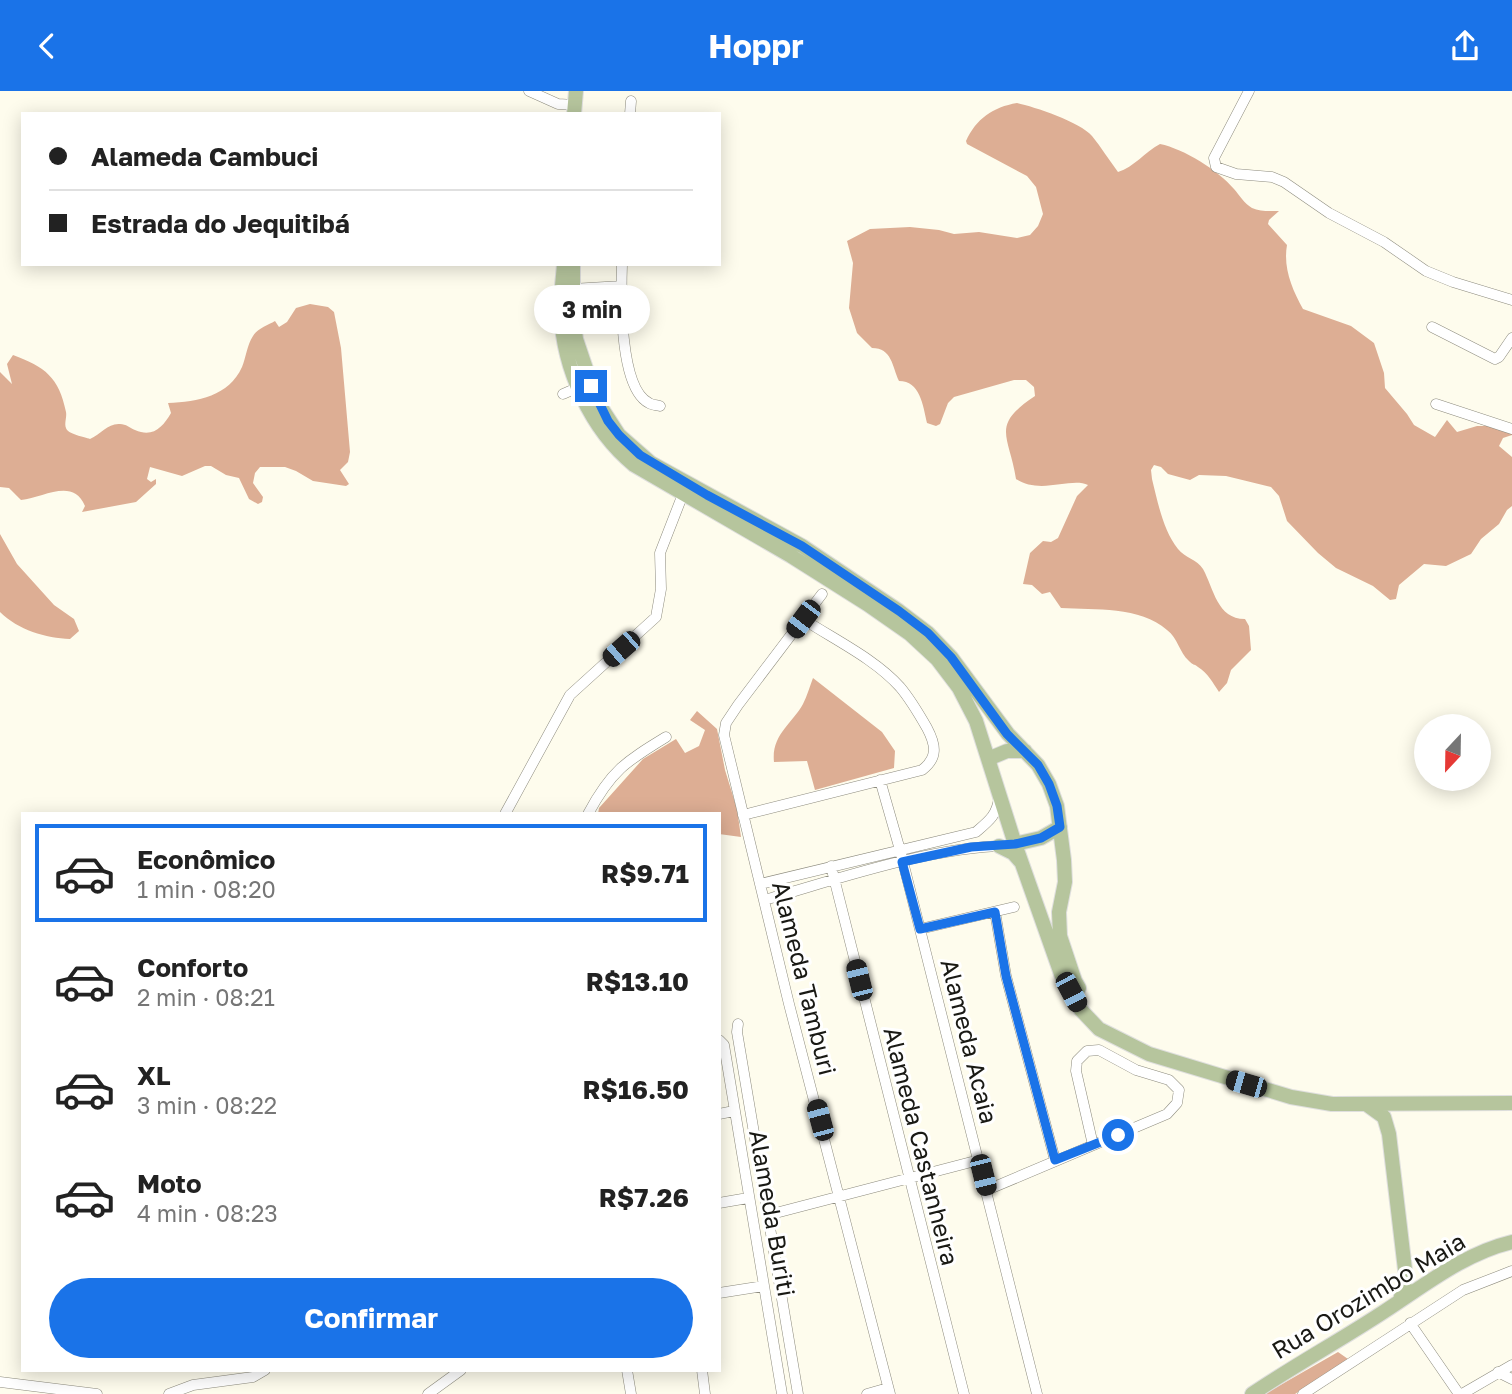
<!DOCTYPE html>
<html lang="pt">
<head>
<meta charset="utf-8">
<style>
  :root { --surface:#fff; --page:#f2f2f2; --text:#222; --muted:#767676; --line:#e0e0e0; --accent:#1a73e8 }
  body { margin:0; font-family:"Golos Text",sans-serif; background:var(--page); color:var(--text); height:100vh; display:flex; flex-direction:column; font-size:26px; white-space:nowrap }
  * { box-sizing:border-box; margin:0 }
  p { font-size:23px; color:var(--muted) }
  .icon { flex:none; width:38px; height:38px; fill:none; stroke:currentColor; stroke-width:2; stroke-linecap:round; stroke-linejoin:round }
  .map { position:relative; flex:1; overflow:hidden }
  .sheet { position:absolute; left:21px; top:721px; width:700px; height:560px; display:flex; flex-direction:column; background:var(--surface); border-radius:0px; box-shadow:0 4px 18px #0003 }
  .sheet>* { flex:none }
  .guide { position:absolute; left:21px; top:21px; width:700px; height:154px; border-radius:0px; box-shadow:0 4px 18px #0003; display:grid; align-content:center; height:154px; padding:0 28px; background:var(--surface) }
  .needle { width:46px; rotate:202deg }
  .buttons { position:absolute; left:1414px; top:623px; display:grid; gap:14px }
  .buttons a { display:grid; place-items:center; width:77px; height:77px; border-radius:50%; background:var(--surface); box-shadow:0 4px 18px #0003; font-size:35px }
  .end { position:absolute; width:32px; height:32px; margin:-16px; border:9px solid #1a73e8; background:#fff; box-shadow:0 0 0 4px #fff }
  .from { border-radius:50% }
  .bubble { position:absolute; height:49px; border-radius:24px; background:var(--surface); box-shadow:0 4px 18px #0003; font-size:23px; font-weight:700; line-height:49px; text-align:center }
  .car { position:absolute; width:21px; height:42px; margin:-21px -10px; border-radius:9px; box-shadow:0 0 5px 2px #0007; background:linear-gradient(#222 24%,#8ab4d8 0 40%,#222 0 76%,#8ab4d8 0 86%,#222 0) }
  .guide b { display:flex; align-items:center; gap:24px; height:66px; font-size:26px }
  .guide b+b { border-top:2px solid var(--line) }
  .guide i { width:18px; height:18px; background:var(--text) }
  ul { padding:12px 0 0; list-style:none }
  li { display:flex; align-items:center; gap:21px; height:98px; margin:0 14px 10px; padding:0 14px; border:4px solid transparent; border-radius:0px }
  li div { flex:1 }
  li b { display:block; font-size:26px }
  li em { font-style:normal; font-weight:700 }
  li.selected { border-color:var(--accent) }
  li>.icon { width:63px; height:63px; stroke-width:1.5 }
  .action { display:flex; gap:14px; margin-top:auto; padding:14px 28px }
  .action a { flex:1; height:80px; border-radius:42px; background:var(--accent); color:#fff; font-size:28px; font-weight:700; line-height:80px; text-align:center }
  header { display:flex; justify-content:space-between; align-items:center; height:91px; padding:0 28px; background:var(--accent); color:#fff; font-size:32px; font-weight:700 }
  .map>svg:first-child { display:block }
  .forest { fill:#ddae94 }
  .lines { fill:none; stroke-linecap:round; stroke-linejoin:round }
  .minor-casing { stroke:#8d8b7e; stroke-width:11 }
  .primary-casing { stroke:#dfdfde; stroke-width:16 }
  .minor { stroke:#fff; stroke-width:10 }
  .primary { stroke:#b6c59d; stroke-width:14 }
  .route { stroke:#1a73e8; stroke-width:9 }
  .labels { text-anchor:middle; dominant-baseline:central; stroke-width:6; stroke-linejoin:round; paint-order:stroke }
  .street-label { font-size:24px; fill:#191914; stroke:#fff }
</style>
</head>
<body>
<header><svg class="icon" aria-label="back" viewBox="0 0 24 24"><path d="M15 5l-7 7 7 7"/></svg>Hoppr<svg class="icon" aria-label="share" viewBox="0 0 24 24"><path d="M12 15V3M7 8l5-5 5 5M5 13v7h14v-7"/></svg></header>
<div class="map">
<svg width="1512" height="1303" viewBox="0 0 1512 1303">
  <rect width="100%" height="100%" fill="#fefced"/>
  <path class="forest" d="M1017 12C1035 16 1080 31 1092 45 1101 56 1109 69 1118 81 1134 76 1145 61 1160 53 1184 58 1218 79 1234 98 1240 105 1244 112 1252 117 1260 121 1271 120 1279 120L1269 129 1268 133 1287 154C1283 177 1292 198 1303 218L1351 235 1374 252 1384 282 1385 297 1407 323 1414 334 1435 346 1447 329 1457 341 1477 335H1512V344L1503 347 1499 355 1512 366V415L1507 419 1499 433 1481 448 1471 463 1446 475 1424 473 1399 494 1396 508 1390 509 1373 495 1336 477 1318 462 1287 430 1279 405 1271 396 1226 385 1199 384 1190 389 1168 383 1161 376 1154 374 1151 379 1152 388C1158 412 1163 439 1178 458 1185 467 1197 468 1203 478 1214 498 1217 528 1245 528L1249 535 1251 559 1231 579 1227 592 1219 601C1213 592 1208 582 1198 576 1193 572 1194 575 1189 570 1179 561 1178 547 1167 539 1140 515 1095 519 1061 517L1050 501 1042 503 1032 494 1023 493 1030 462 1043 450 1051 451 1058 447 1077 405 1088 394C1071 386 1040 404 1016 388 1009 343 990 335 1035 305L1034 296 1026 289H1014L954 306 948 312 940 333 936 335 927 332C923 314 920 290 899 290 892 275 892 257 872 257L857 242 849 217 853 172 847 150 870 138 910 136 939 139 954 143 979 141 1017 147 1030 144 1038 135 1043 123 1036 96 1027 85 967 53 966 50C976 28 993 16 1017 12Z
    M310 213 328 216 334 221 341 257 350 361 348 371 340 379 349 393 346 395 313 390 296 380 285 376H260L255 382 253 392 263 406 262 411 258 413 249 408 239 387 226 384 211 375H205L182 385 150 376 147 388 151 391 156 388V393L136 411 82 421 85 415C73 386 43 407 21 409L9 397 0 396V281L12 293 7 273 13 264C45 276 59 286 66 321 67 326 64 333 66 337 67 343 85 346 90 348 101 343 108 332 120 333 126 333 130 337 135 339 153 347 163 336 171 322L168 312C198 311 229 305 242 276 246 266 247 254 253 245 257 238 268 234 275 230L279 236 287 231 296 217Z
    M0 443 17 473 54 514 74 528 79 540 70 548C46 547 18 539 0 521Z
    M813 587 882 641 895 660 894 677 815 699 807 670 774 671C771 644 792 633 803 613 807 605 810 595 813 587Z
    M697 620 717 638 725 679 737 718 741 746 719 743V723H598L599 717 643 668 676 648 685 662 699 655 705 639 690 629Z
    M1338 1261 1348 1268 1295 1303H1265Z"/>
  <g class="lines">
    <g class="minor-casing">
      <path id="minor" d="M529 0 558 13 575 14
        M1249 0 1214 67 1216 76 1236 83 1272 86 1284 91 1329 122 1384 151 1426 180 1453 191 1512 209
        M630 23 631 10
        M622 173C621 203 619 297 649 312 652 314 656 314 660 315
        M572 198 622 195
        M573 219 621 220
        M1432 236 1495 268 1499 266 1512 247
        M563 303 579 296
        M1436 313 1512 338
        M822 503 738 614 726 632 724 644 789 913 890 1303
        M880 689 900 759 1037 1303
        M505 723 570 604 656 526 661 498 660 462 683 403
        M588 723C611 680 625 671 666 646
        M743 724 922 679C938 667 936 654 927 637 919 623 911 609 900 596 875 568 835 549 803 528
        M831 775 964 1303
        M760 793 976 741C989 730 997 724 999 707
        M764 809C838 788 930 756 1005 755
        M995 821 1006 885 1055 1069
        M920 838 1014 816
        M738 933 737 941 798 1303
        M719 949 724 954 782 1303
        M719 1023 734 1020
        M987 1099 1167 1023 1177 1012 1179 999 1169 989 1136 979 1099 959 1087 960 1077 970 1076 980 1093 1054
        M719 1112 748 1107
        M768 1124 979 1069
        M719 1202 764 1195
        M1410 1232 1459 1303
        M627 1279 631 1303
        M702 1279 705 1303
        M1498 1281 1512 1288
        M0 1291 97 1303
        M169 1303 193 1294 253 1286 265 1279
        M428 1303 461 1279
        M867 1303 888 1297
        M1303 1303 1463 1199 1512 1180
        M1462 1303 1512 1274"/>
    </g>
    <g class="primary-casing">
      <path id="primary" d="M574 23 576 0
        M564 173C563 189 560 206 561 222 563 278 591 339 634 374L791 465 867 513 910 543 937 568 959 597 976 630 1015 753 1061 883 1081 919 1099 938 1149 963 1291 1006 1332 1013 1512 1012
        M573 173V224L576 248 597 310 619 344 651 372 802 455 899 520 928 542 951 566 1008 643 1038 674 1049 693 1057 715 1064 769 1065 791 1059 821 1060 845 1075 890 1079 897
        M988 668 1007 660H1025
        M1015 753 1041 747 1060 736
        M999 755 1013 762 1020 770
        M1366 1013 1384 1026 1389 1043 1406 1187 1400 1209
        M1252 1303C1295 1274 1341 1249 1385 1220 1425 1194 1465 1162 1512 1151"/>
    </g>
    <use href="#minor" class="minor"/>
    <use href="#primary" class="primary"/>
  </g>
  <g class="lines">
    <path class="route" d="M591 295 608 330 619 344 640 364 707 404 802 455 899 520 928 542 951 566 1007 643 1038 674 1049 693 1057 715 1060 736 1041 747 1015 753 971 756 902 771 920 838 995 821 1006 885 1055 1069 1118 1044"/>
  </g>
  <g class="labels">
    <g class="street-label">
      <text transform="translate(805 887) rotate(76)">Alameda Tamburi</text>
      <text transform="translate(970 950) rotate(76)">Alameda Acaia</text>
      <text transform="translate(922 1055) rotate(76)">Alameda Castanheira</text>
      <text transform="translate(773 1122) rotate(80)">Alameda Buriti</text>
      <text transform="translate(1368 1204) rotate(-31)">Rua Orozimbo Maia</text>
    </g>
  </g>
</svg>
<div class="buttons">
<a><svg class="needle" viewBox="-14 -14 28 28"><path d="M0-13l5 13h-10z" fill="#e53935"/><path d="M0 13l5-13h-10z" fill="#767676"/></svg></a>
</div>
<i class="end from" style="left:1118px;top:1044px"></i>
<i class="end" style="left:591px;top:295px"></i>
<div class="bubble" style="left:534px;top:194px;width:116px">3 min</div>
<i class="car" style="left:803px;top:528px;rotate:217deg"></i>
<i class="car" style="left:621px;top:558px;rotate:229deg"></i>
<i class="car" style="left:859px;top:889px;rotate:346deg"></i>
<i class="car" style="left:1071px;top:901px;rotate:152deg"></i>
<i class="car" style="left:1246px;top:993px;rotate:286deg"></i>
<i class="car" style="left:820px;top:1029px;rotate:345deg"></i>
<i class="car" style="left:983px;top:1084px;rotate:166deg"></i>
<div class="guide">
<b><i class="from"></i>Alameda Cambuci</b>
<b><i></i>Estrada do Jequitibá</b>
</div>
<section class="sheet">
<ul>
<li class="selected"><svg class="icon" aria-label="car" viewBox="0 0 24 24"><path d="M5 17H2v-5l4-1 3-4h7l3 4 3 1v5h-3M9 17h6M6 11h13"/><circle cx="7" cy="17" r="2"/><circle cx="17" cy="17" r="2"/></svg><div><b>Econômico</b><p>1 min · 08:20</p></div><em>R$9.71</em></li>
<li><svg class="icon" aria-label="car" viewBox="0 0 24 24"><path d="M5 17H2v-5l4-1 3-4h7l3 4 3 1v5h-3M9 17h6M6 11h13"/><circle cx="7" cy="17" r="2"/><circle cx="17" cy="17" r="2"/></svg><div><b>Conforto</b><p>2 min · 08:21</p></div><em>R$13.10</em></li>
<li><svg class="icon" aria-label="car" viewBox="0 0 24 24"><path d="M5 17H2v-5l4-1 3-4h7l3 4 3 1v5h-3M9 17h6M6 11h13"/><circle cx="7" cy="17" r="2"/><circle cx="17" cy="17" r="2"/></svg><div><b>XL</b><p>3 min · 08:22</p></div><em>R$16.50</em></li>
<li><svg class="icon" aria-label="car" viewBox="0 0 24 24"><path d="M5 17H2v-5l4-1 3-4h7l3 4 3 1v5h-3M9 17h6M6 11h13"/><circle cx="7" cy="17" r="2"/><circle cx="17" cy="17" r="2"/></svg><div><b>Moto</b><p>4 min · 08:23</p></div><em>R$7.26</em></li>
</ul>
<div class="action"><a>Confirmar</a></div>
</section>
</div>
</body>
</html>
